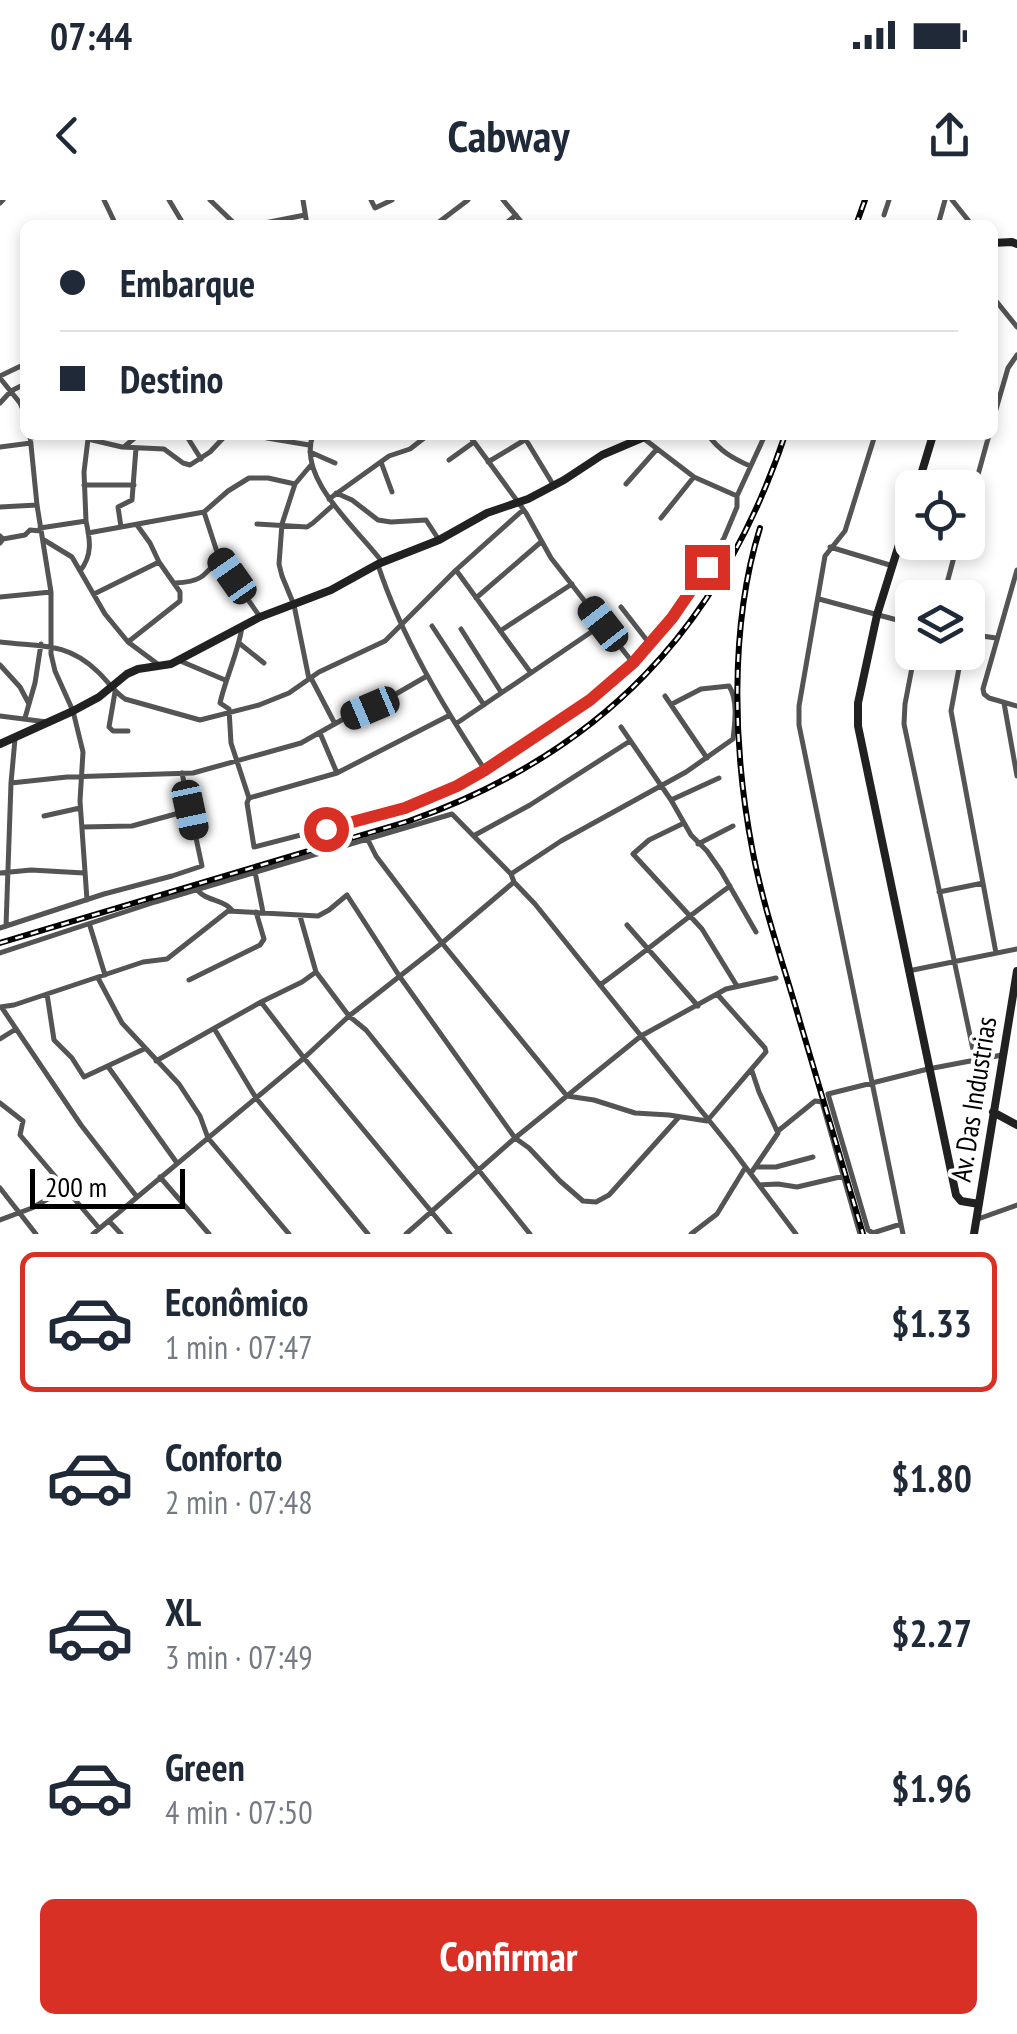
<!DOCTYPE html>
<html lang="pt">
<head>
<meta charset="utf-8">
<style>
  :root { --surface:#fff; --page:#f2f2f3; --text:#1f2937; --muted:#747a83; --line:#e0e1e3; --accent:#d93025 }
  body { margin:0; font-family:"PT Sans Narrow",sans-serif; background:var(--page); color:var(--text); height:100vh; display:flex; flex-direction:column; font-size:38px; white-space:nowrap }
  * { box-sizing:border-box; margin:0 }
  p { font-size:32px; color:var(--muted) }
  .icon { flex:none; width:55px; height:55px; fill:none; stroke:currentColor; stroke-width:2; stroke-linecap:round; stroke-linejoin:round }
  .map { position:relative; height:1034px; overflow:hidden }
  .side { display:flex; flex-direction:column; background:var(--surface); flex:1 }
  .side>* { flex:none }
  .banner { position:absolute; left:20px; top:20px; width:978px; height:220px; border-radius:15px; box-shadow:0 5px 15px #0003; display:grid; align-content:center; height:220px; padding:0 40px; background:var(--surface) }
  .controls { position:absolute; left:895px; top:270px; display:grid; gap:20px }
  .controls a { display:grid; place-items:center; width:90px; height:90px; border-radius:15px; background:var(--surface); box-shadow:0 5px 15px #0003; font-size:50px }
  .scale { position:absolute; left:30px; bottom:25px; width:155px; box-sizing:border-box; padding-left:10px; border:5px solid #000; border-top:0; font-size:28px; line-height:35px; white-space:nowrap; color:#000; -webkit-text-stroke:8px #fff; paint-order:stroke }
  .end { position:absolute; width:45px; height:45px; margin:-22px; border:12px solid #d93025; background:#fff; box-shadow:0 0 0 5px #fff }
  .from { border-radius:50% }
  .car { position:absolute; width:30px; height:60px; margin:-30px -15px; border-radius:12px; box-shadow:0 0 8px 2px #0007; background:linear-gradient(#222 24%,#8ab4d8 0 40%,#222 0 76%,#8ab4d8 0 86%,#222 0) }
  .banner b { display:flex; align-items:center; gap:35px; height:95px; font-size:38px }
  .banner b+b { border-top:2px solid var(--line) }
  .banner i { width:25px; height:25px; background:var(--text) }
  ul { padding:18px 0 0; list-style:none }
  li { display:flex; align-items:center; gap:30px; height:140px; margin:0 20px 15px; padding:0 20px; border:5px solid transparent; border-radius:15px }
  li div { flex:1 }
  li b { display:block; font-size:38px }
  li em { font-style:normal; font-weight:800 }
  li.on { border-color:var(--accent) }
  li>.icon { width:90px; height:90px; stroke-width:1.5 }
  .cta { display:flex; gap:20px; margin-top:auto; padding:20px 40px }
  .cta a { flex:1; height:115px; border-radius:15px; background:var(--accent); color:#fff; font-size:40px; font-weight:800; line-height:115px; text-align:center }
  .status { display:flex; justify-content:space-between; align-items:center; height:70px; padding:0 50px; background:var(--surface); direction:ltr }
  .status svg { height:28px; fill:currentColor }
  header { display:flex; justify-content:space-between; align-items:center; height:130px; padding:0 40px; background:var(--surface); font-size:45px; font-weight:800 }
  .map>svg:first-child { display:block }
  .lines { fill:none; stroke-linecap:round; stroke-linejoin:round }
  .street { stroke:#545454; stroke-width:5 }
  .secondary { stroke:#212121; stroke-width:8 }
  .rail-casing { stroke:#000; stroke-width:6 }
  .rail { stroke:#fff; stroke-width:2.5; stroke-dasharray:8; stroke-linecap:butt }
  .route { stroke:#d93025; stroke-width:12 }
  .labels { text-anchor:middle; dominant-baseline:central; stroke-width:8; stroke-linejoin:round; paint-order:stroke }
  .street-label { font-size:28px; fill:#000; stroke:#fff }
</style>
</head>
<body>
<div class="status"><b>07:44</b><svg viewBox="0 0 49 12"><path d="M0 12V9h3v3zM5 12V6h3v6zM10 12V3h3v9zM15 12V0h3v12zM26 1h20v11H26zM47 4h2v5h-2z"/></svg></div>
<header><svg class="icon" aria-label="back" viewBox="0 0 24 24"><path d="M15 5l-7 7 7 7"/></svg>Cabway<svg class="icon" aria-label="share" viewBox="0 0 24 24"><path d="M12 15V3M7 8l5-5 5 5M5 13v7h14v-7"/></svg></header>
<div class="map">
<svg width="1017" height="1034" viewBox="0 0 1017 1034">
  <rect width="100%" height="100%" fill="#fff"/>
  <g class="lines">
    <path class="street" d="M104 0 116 25
      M169 0 184 25
      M210 0 236 25
      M303 0 307 25
      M371 0 375 8 392 0
      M503 0 524 25
      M952 0 972 25
      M0 3 3 0
      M884 15 889 0
      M254 25 305 15
      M435 25 468 0
      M504 25 516 15
      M938 25 945 0
      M992 96 1017 127
      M0 176 25 164
      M0 178 20 203 25 214
      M0 203 11 191 25 184
      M992 223 1008 168 1017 155
      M30 235 37 305 51 392V454L55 471 73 511 83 552 80 601 87 700
      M88 235V239L122 247 164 249 183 263 190 265 210 252 226 235
      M186 235 201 259
      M265 235 267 238 309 245
      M313 235C296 279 359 330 383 363
      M469 235 526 313 551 358 633 463
      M523 235 554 286
      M708 235C720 251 732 258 750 266
      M875 235 845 331 825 356 799 506V525L903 1034
      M30 238 49 235
      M643 238 694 277 737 296
      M0 247 31 243
      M124 247 138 235
      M310 252 335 263
      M449 260 474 242
      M381 262 392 292
      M488 262 533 235
      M626 284 657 249
      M84 285H134
      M336 293 352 300 378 320 391 322 426 320 439 340
      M329 299 389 256 410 249 428 235
      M0 307 37 305
      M968 311 989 235
      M204 312 219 358 260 417
      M661 318 693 278
      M86 321 84 272 88 239
      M257 324 307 327 313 323 332 306
      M121 327 118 307 132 300 136 248
      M40 328 86 321C90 339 93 355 80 371
      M88 333 204 312 228 291 249 278H268L295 284
      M0 336 3 339 0 343
      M3 339 25 335 30 330 41 331
      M44 340 72 357 105 414 128 442 159 465
      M830 347 893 366
      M378 365C402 438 443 506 485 570
      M456 370 531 473
      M1017 370 983 489 984 494 989 498 1017 506
      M175 383C200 382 204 377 219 358
      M94 394 159 362 150 343 137 325
      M0 397 51 392
      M476 398 541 342
      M943 398 958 342
      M819 399 912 424
      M621 407 649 443
      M432 426 484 505
      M242 427C238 453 226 477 220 503L229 509 231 543 249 598 247 603 254 647 386 613 457 587 485 570 602 491 633 463 691 391 724 338 737 307V296L765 235
      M461 429 501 492
      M500 431 572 384
      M968 434 996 438
      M0 442C38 447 66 441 97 471 107 480 113 491 125 499L200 520 259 505 289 493 319 472 385 441 456 370 523 310
      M128 442 180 401V392L159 362
      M239 443 264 463
      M915 452 905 504 904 524 975 859
      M962 452 951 511 996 753
      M178 460 225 480
      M0 465 20 487 29 504
      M311 478 335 524
      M309 479 294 405 282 376 279 364 282 324 295 284 311 265
      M115 492 109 527 113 531H128
      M665 496 707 558
      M1004 503 1017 576
      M0 516 47 522
      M25 518 35 483 41 444
      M457 523 603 424
      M621 527 671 600 691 635 707 651 721 671 756 732
      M320 533 337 573
      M11 583 67 577 193 573 301 543 347 517 389 498 427 476
      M249 598 337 573 450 515
      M671 600 719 578
      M44 616 80 608
      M684 623 649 640 633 654 702 729 737 786
      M82 627 132 626 190 610
      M475 635 530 605 630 541
      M367 638 376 656 442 743 567 896 594 900 635 913 669 915 707 921 766 852 765 848 717 794
      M698 644 733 626
      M255 672 263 712
      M0 673 31 670 84 673
      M511 674 561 641 686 572 733 539C735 523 738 499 729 486L701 489 672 504
      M197 689C204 701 223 699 232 710
      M939 692 983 683
      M300 716 316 772 349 816 366 830 530 1034
      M627 725 698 806
      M6 726 11 583 15 539
      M90 726 105 775
      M0 728 104 694 172 676 202 666 182 573
      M0 753 155 702 452 614 511 674 514 682 535 704 732 949 796 1034
      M908 771 1017 749
      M98 778 122 823 179 884 200 916 208 938 289 1034
      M189 780 260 745 264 739 256 712
      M600 785C644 753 686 718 730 686
      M47 794 54 840 72 858 84 877 144 849
      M261 802 304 858 450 1034
      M0 807 14 805 143 762 167 759 228 711 318 716 329 710 347 695 400 777 515 938 529 948 560 981 583 1001 596 1002 609 995 679 917
      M2 808 81 925 137 997
      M215 830 256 898 368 1034
      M0 839 16 829
      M156 861 261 802 302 782 316 772
      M109 868 177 963
      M0 903 23 921 20 935 99 1028
      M778 931 815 901 822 902 860 1034
      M755 967H776L813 957
      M751 973 778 933 759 892 752 871
      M160 977 209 1034
      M759 985 778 984 797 987 844 976
      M0 988 36 1034
      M978 1019 1017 1005
      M0 1020 32 1008 67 988
      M109 1021 121 1034
      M901 1024 873 1033 868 1030 828 894 928 869 1002 855
      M93 1034 304 858 349 816 442 743 514 682
      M406 1034 515 938 641 836 726 789 776 778
      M691 1034 717 1014 745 968"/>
    <path class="secondary" d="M992 43 1012 42 1017 44
      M917 288 933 235
      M912 303 877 415 858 503V526L956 995 961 1001 979 1004
      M0 544 73 511 99 497 127 474 138 469 171 464 260 417 331 390 378 364 439 340 487 313 528 299 564 280 602 255 649 235
      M993 912 1017 925
      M974 1034 1017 771"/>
    <g class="rail-casing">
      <path id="rail" d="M856 25 865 0
        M760 328C729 427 733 551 753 653 764 710 784 766 800 822 821 892 842 963 863 1034
        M0 743 409 621C602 553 720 428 785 235"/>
    </g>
    <use href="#rail" class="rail"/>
  </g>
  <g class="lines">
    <path class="route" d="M326 629 405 608 457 586 485 570 590 500 633 463 672 418 707 367"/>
  </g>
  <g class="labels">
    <g class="street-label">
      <text transform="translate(973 899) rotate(-81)">Av. Das Industrias</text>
    </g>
  </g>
</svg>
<div class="controls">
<a><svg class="icon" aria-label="locate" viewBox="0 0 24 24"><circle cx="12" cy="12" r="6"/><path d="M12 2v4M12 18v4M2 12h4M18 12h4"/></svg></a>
<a><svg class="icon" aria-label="layers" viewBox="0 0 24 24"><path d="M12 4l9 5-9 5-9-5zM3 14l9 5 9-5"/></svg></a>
</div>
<div class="scale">200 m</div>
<i class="end from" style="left:326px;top:629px"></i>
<i class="end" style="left:707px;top:367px"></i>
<i class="car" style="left:232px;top:376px;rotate:325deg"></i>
<i class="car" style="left:603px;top:424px;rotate:322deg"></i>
<i class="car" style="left:370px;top:508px;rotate:247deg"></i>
<i class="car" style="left:190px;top:610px;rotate:168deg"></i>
<div class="banner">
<b><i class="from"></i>Embarque</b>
<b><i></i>Destino</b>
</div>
</div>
<section class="side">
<ul>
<li class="on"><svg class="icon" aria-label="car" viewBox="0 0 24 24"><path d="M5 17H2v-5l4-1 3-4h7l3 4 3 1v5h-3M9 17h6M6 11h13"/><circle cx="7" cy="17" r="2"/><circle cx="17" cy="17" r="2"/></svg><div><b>Econômico</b><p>1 min · 07:47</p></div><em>$1.33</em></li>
<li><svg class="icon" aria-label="car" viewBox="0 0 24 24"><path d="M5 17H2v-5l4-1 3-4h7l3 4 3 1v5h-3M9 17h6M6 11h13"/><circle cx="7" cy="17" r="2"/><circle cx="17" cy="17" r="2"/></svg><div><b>Conforto</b><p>2 min · 07:48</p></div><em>$1.80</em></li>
<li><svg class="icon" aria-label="car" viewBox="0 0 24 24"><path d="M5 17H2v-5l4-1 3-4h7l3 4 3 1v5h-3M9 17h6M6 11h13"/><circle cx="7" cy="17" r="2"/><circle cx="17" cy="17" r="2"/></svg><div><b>XL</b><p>3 min · 07:49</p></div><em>$2.27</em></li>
<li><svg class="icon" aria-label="car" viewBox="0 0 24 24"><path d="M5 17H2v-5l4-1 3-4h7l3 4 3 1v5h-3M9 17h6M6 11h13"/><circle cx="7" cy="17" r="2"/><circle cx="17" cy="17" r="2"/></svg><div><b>Green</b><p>4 min · 07:50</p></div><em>$1.96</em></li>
</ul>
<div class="cta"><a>Confirmar</a></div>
</section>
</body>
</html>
